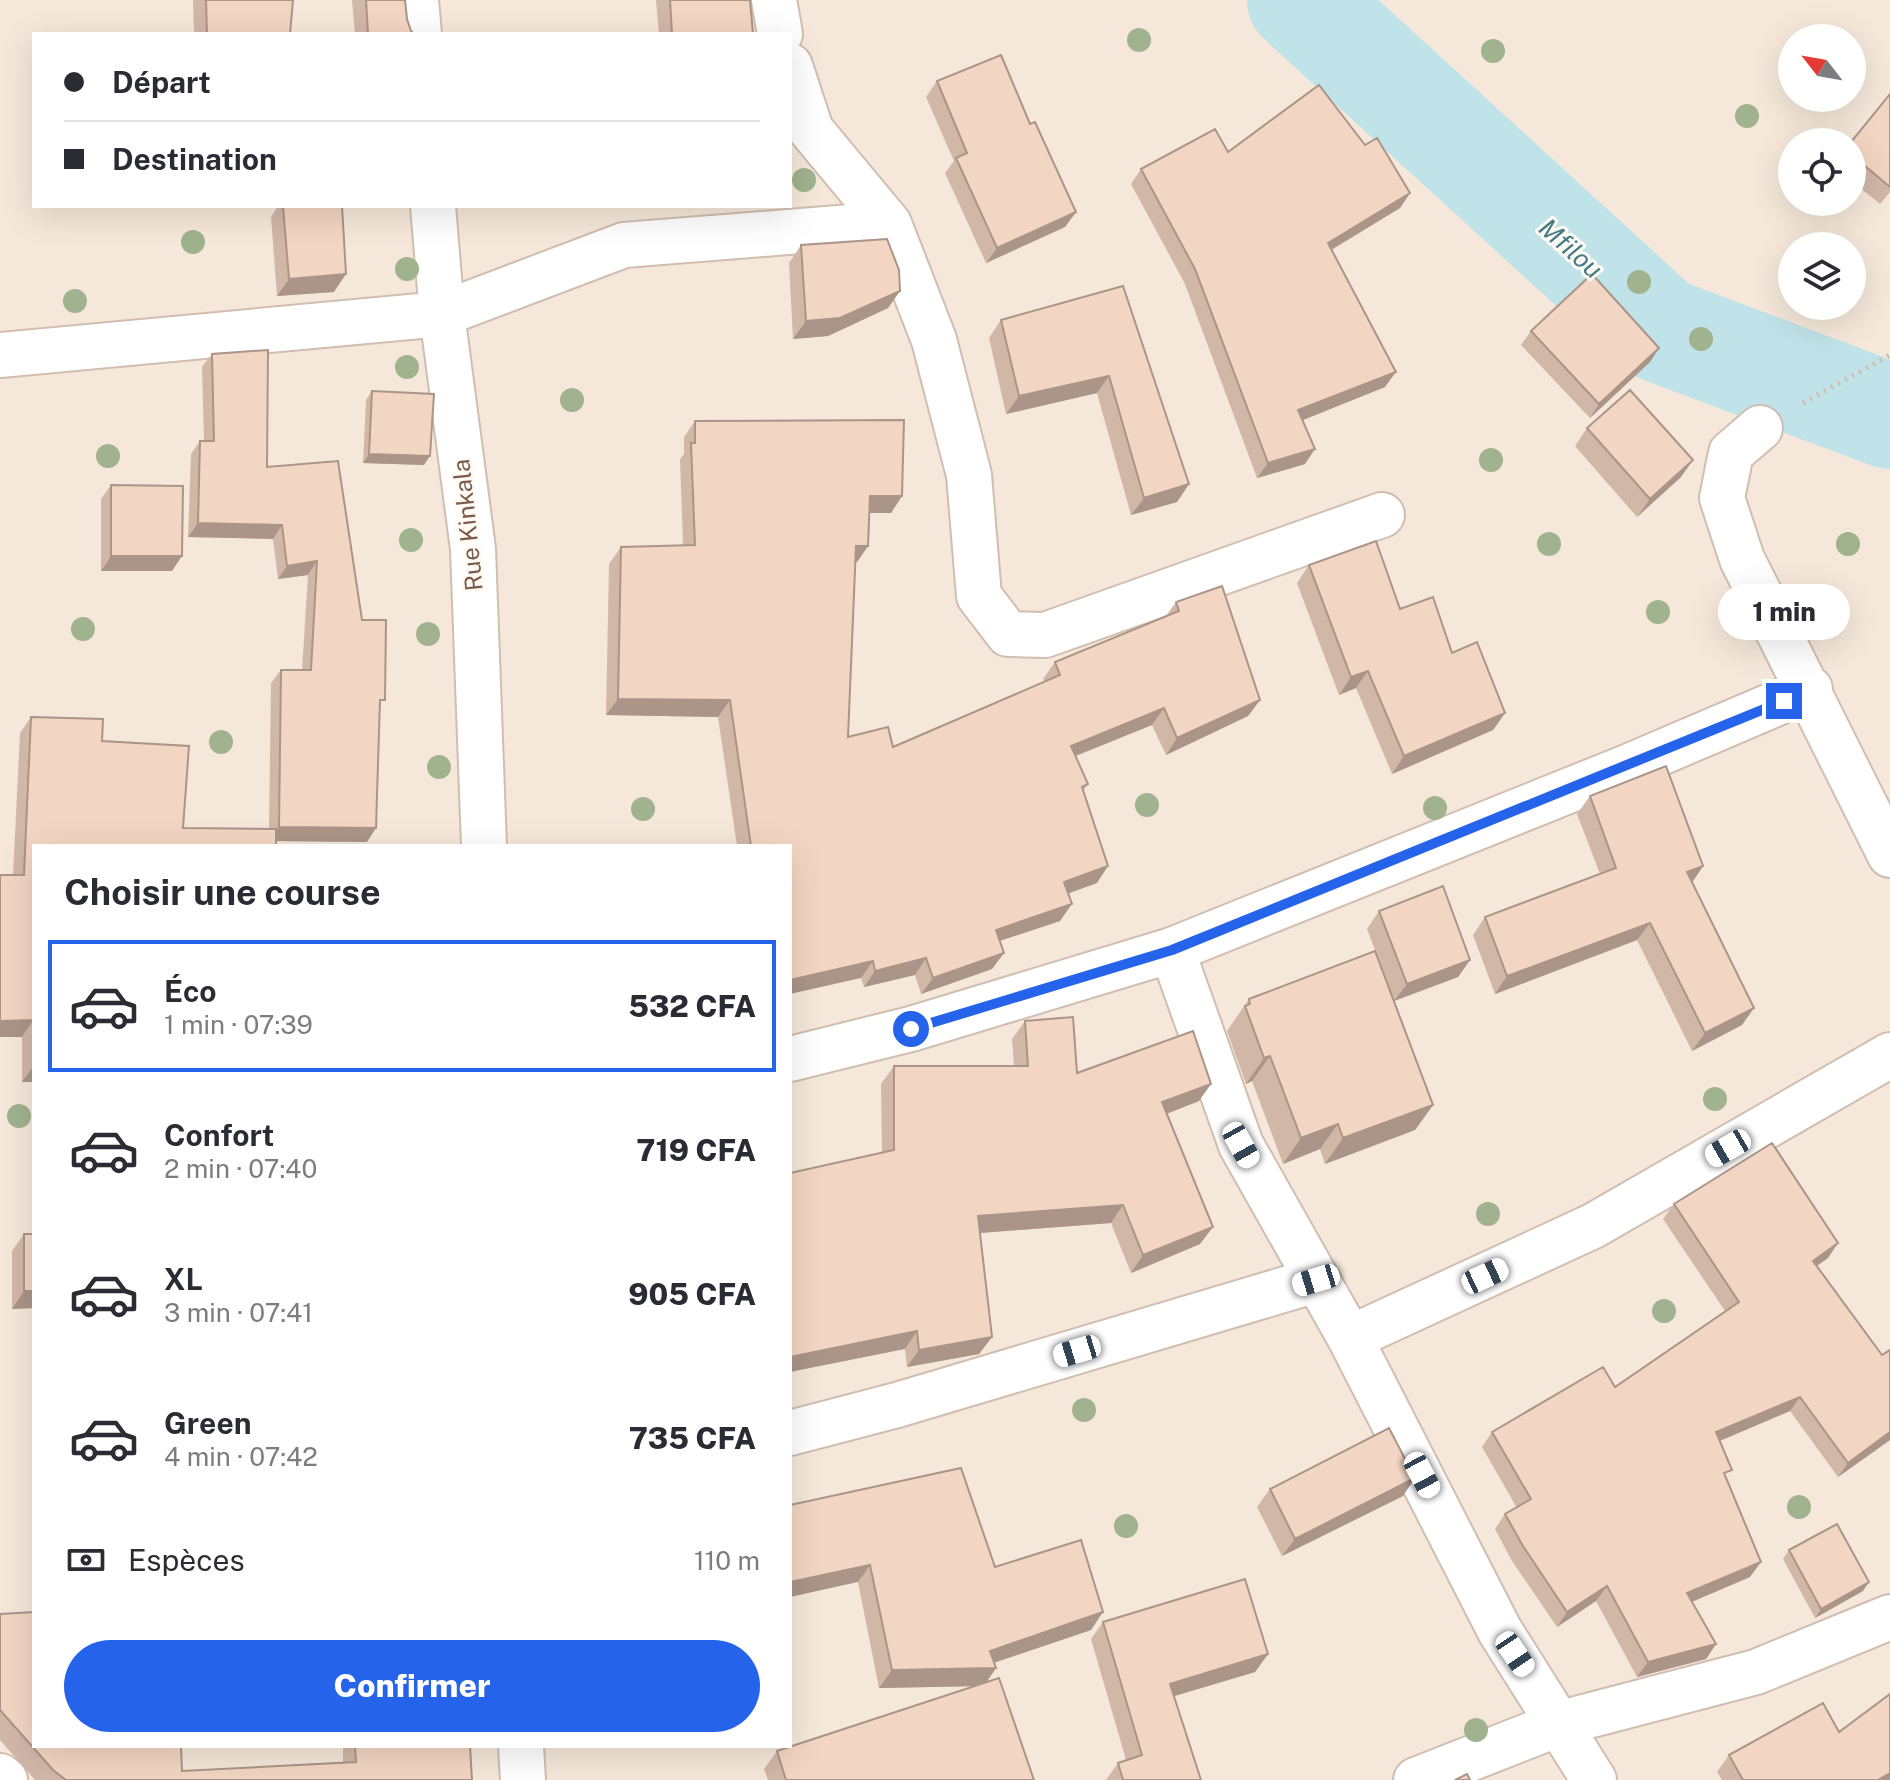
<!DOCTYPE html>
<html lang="fr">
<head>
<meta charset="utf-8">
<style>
  :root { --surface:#fff; --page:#f2f2f3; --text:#2b2b33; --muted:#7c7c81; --line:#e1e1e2; --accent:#2563eb }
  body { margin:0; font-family:"Public Sans",sans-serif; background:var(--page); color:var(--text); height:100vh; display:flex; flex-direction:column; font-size:30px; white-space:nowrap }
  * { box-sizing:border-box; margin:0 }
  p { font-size:26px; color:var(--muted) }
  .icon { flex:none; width:44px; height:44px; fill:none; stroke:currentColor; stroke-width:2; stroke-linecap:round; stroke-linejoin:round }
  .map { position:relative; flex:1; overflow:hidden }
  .side { position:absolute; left:32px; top:844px; width:760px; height:904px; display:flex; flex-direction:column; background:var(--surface); border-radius:0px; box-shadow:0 8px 32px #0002 }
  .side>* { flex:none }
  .guide { position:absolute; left:32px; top:32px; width:760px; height:176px; border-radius:0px; box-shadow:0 8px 32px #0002; display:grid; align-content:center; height:176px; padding:0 32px; background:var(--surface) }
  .needle { width:52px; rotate:301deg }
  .tools { position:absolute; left:1778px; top:24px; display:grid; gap:16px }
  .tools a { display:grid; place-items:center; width:88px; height:88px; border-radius:50%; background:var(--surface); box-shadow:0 8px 32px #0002; font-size:40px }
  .end { position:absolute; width:36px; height:36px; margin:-18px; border:10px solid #2563eb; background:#fff; box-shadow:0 0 0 4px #fff }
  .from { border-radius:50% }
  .bubble { position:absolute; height:56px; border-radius:28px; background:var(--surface); box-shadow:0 8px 32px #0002; font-size:26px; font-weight:800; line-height:56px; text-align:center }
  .car { position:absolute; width:24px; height:48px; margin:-24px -12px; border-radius:10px; box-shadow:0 0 6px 2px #0007; background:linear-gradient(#fff 24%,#345 0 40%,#fff 0 76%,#345 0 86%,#fff 0) }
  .guide b { display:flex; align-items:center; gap:28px; height:76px; font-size:30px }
  .guide b+b { border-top:2px solid var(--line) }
  .guide i { width:20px; height:20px; background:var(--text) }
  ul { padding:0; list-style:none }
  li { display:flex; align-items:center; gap:24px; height:132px; margin:0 16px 12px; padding:0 16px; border:4px solid transparent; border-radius:0px }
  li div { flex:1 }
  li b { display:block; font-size:30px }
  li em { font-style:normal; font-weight:800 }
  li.current { border-color:var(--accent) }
  li>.icon { width:72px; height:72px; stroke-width:1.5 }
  h2 { padding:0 32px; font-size:36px; line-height:96px }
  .pay { display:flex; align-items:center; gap:20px; height:88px; padding:0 32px; font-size:30px }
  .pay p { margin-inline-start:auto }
  .button { display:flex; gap:16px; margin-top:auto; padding:16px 32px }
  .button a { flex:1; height:92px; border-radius:48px; background:var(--accent); color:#fff; font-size:32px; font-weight:800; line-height:92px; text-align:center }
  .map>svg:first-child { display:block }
  .residential { fill:#f5e8da; fill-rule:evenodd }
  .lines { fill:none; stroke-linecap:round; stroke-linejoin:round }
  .river { stroke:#bfe3e8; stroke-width:106 }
  .street-casing { stroke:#d1beb0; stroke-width:48 }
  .path { stroke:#d9b8a5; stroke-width:5; stroke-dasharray:2 6; stroke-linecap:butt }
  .street { stroke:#fff; stroke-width:44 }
  .tree { fill:#a0b28e }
  .wall { fill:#d1b7a8 }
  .shaded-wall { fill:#aa9588 }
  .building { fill:#f3d5c3; stroke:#aa9588; stroke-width:2 }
  .route { stroke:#2563eb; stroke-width:10 }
  .labels { text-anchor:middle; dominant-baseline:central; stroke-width:6; stroke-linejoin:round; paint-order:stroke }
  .street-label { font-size:24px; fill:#7a5c4d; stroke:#fffaf3 }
  .water-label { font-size:26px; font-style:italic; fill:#437c86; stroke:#fffaf3 }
</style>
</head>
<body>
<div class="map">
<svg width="1890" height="1780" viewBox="0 0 1890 1780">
  <rect width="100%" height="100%" fill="#fdf6ec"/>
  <path class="residential" d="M0 0H1890V1780H0ZM34 34H790V206H34ZM1792 38H1852V98H1792ZM1792 142H1852V202H1792ZM1792 246H1852V306H1792ZM34 846H790V1746H34Z"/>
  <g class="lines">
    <path class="river" d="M1300 0 1661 330 1890 416"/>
    <g class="street-casing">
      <path id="street" d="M416 0 419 34
        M774 0 780 34
        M790 66 811 130 889 224 934 340 969 475 979 596 1008 634 1045 635 1382 515
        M433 206 442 314 473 549 484 846
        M0 355 442 314 624 245 889 224
        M1760 428 1731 453 1722 498 1742 559 1890 855
        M1172 950 1241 1145 1350 1338 1500 1631 1594 1780
        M790 1059 911 1029 1172 950 1625 768 1810 689
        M1350 1338 1593 1226 1890 1055
        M790 1433 897 1405 1316 1280
        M521 1746 523 1780
        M0 1776 5 1780
        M1416 1780 1561 1723 1756 1672 1890 1617"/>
    </g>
    <path class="path" d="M1803 403 1890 355"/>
    <use href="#street" class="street"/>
  </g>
  <g class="tree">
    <circle cx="1139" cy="40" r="12"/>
    <circle cx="1493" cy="51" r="12"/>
    <circle cx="1747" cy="116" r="12"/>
    <circle cx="804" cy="180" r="12"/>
    <circle cx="193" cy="242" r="12"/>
    <circle cx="407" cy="269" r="12"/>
    <circle cx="1639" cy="282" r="12"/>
    <circle cx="75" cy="301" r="12"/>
    <circle cx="1701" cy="339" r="12"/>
    <circle cx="407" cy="367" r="12"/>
    <circle cx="572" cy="400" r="12"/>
    <circle cx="108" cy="456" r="12"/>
    <circle cx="1491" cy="460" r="12"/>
    <circle cx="411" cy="540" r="12"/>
    <circle cx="1549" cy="544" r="12"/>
    <circle cx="1848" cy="544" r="12"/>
    <circle cx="1658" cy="612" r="12"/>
    <circle cx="83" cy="629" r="12"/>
    <circle cx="428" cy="634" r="12"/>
    <circle cx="221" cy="742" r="12"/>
    <circle cx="439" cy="767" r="12"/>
    <circle cx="1147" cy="805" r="12"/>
    <circle cx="1435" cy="808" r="12"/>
    <circle cx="643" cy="809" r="12"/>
    <circle cx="1715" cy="1099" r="12"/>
    <circle cx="19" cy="1116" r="12"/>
    <circle cx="1488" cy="1214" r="12"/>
    <circle cx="1664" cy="1311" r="12"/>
    <circle cx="1084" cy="1410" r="12"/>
    <circle cx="1799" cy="1507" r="12"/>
    <circle cx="1126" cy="1526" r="12"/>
    <circle cx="1476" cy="1730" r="12"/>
  </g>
  <path class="wall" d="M193 0H293L290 34H194Z
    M352 0H405L407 19 411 31 415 34H355Z
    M656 0H750L753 34H659Z
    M937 81 1030 124 1076 212 1065 227 986 263 945 173 954 161 926 97Z
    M1890 94V192L1880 204 1852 181V142Z
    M1365 145 1410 193 1400 208 1332 250 1385 387 1303 420 1305 464 1257 478 1185 284 1131 184 1141 169 1228 152Z
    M278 206H342L334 292 277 296 271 217Z
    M801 245 900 291 888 308 828 336 793 339 789 263Z
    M1123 286 1189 484 1177 502 1131 515 1097 393 1006 414 989 338 1001 320Z
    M1531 331 1659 348 1650 362 1590 418 1521 345Z
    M212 354 267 467 362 620 380 708 367 842 276 841 34 846V1082H22V1037H0V875H13L20 733 31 717 102 741 183 828 269 829 271 683 281 670H302L308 575 278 579 273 539 188 537 191 454 200 441H204L202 367Z
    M372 391 424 465 363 463 366 400Z
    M695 421 902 496 891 513H869L868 546 857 562H855L848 737 893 747 1045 682 1043 679 1055 662 1166 616 1176 602 1260 700 1248 716 1166 755 1152 725 1076 756 1088 784 1083 791 1097 883 1068 893 1060 921 1000 941 992 969 921 994 915 975 864 987 861 978 790 846H737L718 717 606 715 609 564 621 547 683 545 680 459 684 454V437Z
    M1587 428 1681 477 1637 517 1575 446Z
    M111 485 172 571H101V499Z
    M1309 565 1400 609 1452 653 1505 713 1493 730 1392 774 1356 688 1339 695 1297 583Z
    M1590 796 1703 866 1692 883 1742 1025 1692 1051 1637 940 1495 994 1473 935 1485 917 1600 874 1577 814Z
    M1379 911 1470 960 1458 977 1394 1001 1367 929Z
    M1249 999 1433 1105 1415 1130 1325 1164 1320 1149 1283 1164 1252 1081 1246 1084 1227 1031Z
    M1025 1021 1077 1073 1199 1101 1167 1114 1200 1244 1131 1273 1111 1223 980 1233 992 1337 979 1354 907 1367 882 1153 881 1084 894 1066H1014L1012 1039Z
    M1674 1204 1828 1258 1817 1266 1890 1440 1838 1477 1790 1411 1720 1441 1726 1479 1750 1577 1692 1602 1716 1644 1706 1659 1637 1677 1596 1601 1557 1627 1512 1561 1495 1529 1505 1514 1517 1508 1482 1447 1492 1432 1615 1387 1725 1311 1663 1219Z
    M24 1234 34 1308 12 1309V1251Z
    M1270 1489 1403 1496 1282 1556 1257 1507Z
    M790 1505 995 1567 1091 1630 994 1663 996 1668 986 1682 1034 1780H768L764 1769 777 1751 975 1686 879 1688 858 1582Z
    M1789 1550 1863 1591 1815 1618 1783 1559Z
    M0 1614 182 1771 343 1762V1746H470L472 1780H35L0 1740Z
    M1103 1622 1268 1654 1255 1672 1174 1696 1201 1780H1106L1118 1763 1126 1760 1091 1639Z
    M1839 1732 1890 1780H1722L1717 1772 1729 1755Z"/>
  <path class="shaded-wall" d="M1410 193 1400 208 1317 258 1328 243Z
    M1076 212 1065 227 986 263 997 248Z
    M346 274 334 292 277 296 289 279Z
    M900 291 888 308 828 336 793 339 806 321Z
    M1659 348 1650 362 1590 418 1599 404Z
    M1396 372 1385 387 1288 426 1298 410Z
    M1109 376 1097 393 1006 414 1019 396Z
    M1315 449 1305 464 1257 478 1268 463Z
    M369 454 430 456 424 465 363 463Z
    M1693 460 1681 477 1637 517 1650 499Z
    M1189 484 1177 502 1131 515 1144 498Z
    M870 496H902L891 513H858Z
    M198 523 282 525 273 539 188 537Z
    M856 546H868L857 562H844Z
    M111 556H182L172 571H101Z
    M317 561 308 575 278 579 287 566Z
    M1368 671 1356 688 1339 695 1351 677Z
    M618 699 730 700 718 717 606 715Z
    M1260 700 1248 716 1166 755 1177 738Z
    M1164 708 1152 725 1060 762 1071 746Z
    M1505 713 1493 730 1392 774 1404 756Z
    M279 827 376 828 367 842 269 841Z
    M1108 866 1097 883 1053 899 1064 882Z
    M1703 866 1691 884 1687 872Z
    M1072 904 1060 921 984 946 996 930Z
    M1650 923 1637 940 1495 994 1507 976Z
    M1004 953 992 969 921 994 933 978Z
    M926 958 915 975 864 987 875 971Z
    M1470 960 1458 977 1394 1001 1407 984Z
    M873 961 861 978 790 994V980Z
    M1754 1008 1742 1025 1692 1051 1705 1033Z
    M33 1020 22 1037H0V1021Z
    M1270 1056 1252 1081 1246 1084 1264 1058Z
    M34 1066V1082H22Z
    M1211 1084 1199 1101 1150 1120 1162 1102Z
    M1433 1105 1415 1130 1325 1164 1343 1138Z
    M1338 1124 1320 1149 1283 1164 1301 1138Z
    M1123 1205 1111 1223 966 1234 978 1216Z
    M1213 1227 1200 1244 1131 1273 1143 1255Z
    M1838 1243 1828 1258 1802 1276 1813 1261Z
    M24 1291H34V1308L12 1309Z
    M917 1331 905 1349 790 1372V1357Z
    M992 1337 979 1354 907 1367 919 1350Z
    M1800 1397 1790 1411 1705 1447 1716 1432Z
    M1890 1432V1440L1838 1477 1848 1463Z
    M1415 1478 1403 1496 1282 1556 1295 1539Z
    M1761 1562 1750 1577 1677 1608 1687 1593Z
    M870 1565 858 1582 790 1597V1582Z
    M1869 1582 1863 1591 1815 1618 1821 1609Z
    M1607 1586 1596 1601 1557 1627 1567 1612Z
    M1103 1612 1091 1630 978 1668 990 1651Z
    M1716 1644 1706 1659 1637 1677 1648 1662Z
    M1268 1654 1255 1672 1158 1701 1170 1684Z
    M996 1668 984 1686 879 1688 892 1670Z
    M1890 1773V1780H1878Z"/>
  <path class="building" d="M206 0H293L290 34H207Z
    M366 0H405L407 19 411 31 415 34H368Z
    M670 0H750L753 34H672Z
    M1001 55 1030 124 1035 122 1076 212 997 248 956 158 967 153 937 81Z
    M1319 85 1365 145 1377 138 1410 193 1328 243 1396 372 1298 410 1315 449 1268 463 1195 269 1141 169 1215 129 1228 152Z
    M1890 94V187L1852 155 1851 142Z
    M283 206H342L346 274 289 279Z
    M887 239 899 270 900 291 840 318 806 321 801 245Z
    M1592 274 1659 348 1599 404 1531 331Z
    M1123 286 1189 484 1144 498 1109 376 1019 396 1001 320Z
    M268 350 267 467 338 461 362 620H386L385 700H380L376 828 279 827 281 670H311L317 561 287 566 282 525 198 523 200 441H214L212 354Z
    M1630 390 1693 460 1650 499 1587 428Z
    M372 391 434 394 430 456 369 454Z
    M904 420 902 496H870L868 546H856L848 737 888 727 893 747 1060 675 1055 662 1179 611 1176 602 1222 586 1260 700 1177 738 1164 708 1071 746 1088 784 1082 787 1108 866 1064 882 1072 904 996 930 1004 953 933 978 926 958 875 971 873 961 790 980V846H751L730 700 618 699 621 547 695 545 691 443H695V421Z
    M111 485 183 486 182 556H111Z
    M1376 541 1400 609 1433 597 1452 653 1477 642 1505 713 1404 756 1368 671 1351 677 1309 565Z
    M31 717 103 719 102 741 189 746 183 828 276 829V846H34V1056L33 1020 0 1021V875H24Z
    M1666 766 1703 866 1687 872 1754 1008 1705 1033 1650 923 1507 976 1485 917 1616 868 1590 796Z
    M1443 886 1470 960 1407 984 1379 911Z
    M1375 951 1433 1105 1343 1138 1338 1124 1301 1138 1270 1056 1264 1058 1245 1006 1250 1004 1249 999Z
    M1073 1017 1077 1073 1193 1031 1211 1084 1162 1102 1213 1227 1143 1255 1123 1205 978 1216 992 1337 919 1350 917 1331 790 1357V1173L894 1150V1066H1028L1025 1021Z
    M1772 1143 1838 1243 1813 1261 1882 1355 1890 1350V1432L1848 1463 1800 1397 1716 1432 1732 1470 1724 1473 1761 1562 1687 1593 1716 1644 1648 1662 1607 1586 1567 1612 1523 1546 1505 1514 1531 1499 1492 1432 1603 1367 1615 1387 1739 1302 1674 1204Z
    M24 1234H34V1291H24Z
    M1389 1428 1415 1478 1295 1539 1270 1489Z
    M961 1468 995 1567 1081 1540 1103 1612 990 1651 996 1668 892 1670 870 1565 790 1582V1505Z
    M1837 1524 1869 1582 1821 1609 1789 1550Z
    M1245 1579 1268 1654 1170 1684 1201 1780H1123L1118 1763 1142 1755 1103 1622Z
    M34 1612V1746H181L182 1771 356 1762 355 1746H470L472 1780H66L53 1770 0 1710V1614Z
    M999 1678 1034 1780H786L777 1751Z
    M1890 1694V1773L1878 1780H1743L1729 1755 1823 1703 1839 1732Z
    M1467 1774 1470 1780H1455Z"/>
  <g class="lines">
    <path class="route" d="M911 1029 1172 950 1784 701"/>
  </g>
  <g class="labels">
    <g class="street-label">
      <text transform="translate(467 525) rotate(-96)">Rue Kinkala</text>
    </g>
    <g class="water-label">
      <text transform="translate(1571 248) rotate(42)">Mfilou</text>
    </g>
  </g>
</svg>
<div class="tools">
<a><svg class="needle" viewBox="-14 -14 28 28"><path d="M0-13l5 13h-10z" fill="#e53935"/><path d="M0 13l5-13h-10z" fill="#7c7c81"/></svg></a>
<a><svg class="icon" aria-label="locate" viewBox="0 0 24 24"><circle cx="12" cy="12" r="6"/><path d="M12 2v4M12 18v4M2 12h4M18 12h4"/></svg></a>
<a><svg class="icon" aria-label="layers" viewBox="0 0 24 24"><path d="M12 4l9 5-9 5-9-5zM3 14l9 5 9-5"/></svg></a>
</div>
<i class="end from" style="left:911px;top:1029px"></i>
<i class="end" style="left:1784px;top:701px"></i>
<div class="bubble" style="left:1718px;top:584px;width:132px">1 min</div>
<i class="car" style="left:1241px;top:1145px;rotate:151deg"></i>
<i class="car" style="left:1728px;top:1148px;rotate:240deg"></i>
<i class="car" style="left:1485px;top:1276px;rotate:65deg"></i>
<i class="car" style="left:1316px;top:1280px;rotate:253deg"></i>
<i class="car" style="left:1077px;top:1351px;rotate:253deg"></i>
<i class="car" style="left:1422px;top:1475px;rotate:152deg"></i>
<i class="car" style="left:1515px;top:1654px;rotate:146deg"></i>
<div class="guide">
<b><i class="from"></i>Départ</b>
<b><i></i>Destination</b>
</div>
<section class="side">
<h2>Choisir une course</h2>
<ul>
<li class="current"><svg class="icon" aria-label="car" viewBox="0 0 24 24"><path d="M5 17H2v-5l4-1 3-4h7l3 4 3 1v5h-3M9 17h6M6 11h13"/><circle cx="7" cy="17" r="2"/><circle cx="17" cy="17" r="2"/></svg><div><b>Éco</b><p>1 min · 07:39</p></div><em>532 CFA</em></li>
<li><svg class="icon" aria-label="car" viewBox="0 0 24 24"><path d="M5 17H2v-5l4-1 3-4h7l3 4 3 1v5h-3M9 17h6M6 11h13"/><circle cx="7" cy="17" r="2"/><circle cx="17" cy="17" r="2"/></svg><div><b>Confort</b><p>2 min · 07:40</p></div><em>719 CFA</em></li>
<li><svg class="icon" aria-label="car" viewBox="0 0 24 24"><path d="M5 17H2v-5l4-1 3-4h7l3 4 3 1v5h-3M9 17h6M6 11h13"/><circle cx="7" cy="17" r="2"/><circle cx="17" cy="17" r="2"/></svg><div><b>XL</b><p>3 min · 07:41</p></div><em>905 CFA</em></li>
<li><svg class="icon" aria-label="car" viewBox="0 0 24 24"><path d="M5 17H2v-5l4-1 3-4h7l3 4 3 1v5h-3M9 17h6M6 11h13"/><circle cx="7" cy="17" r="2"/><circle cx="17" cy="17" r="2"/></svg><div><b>Green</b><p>4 min · 07:42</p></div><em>735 CFA</em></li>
</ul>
<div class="pay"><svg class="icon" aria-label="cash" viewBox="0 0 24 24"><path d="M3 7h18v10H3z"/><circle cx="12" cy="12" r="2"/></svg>Espèces<p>110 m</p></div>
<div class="button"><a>Confirmer</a></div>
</section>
</div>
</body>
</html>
